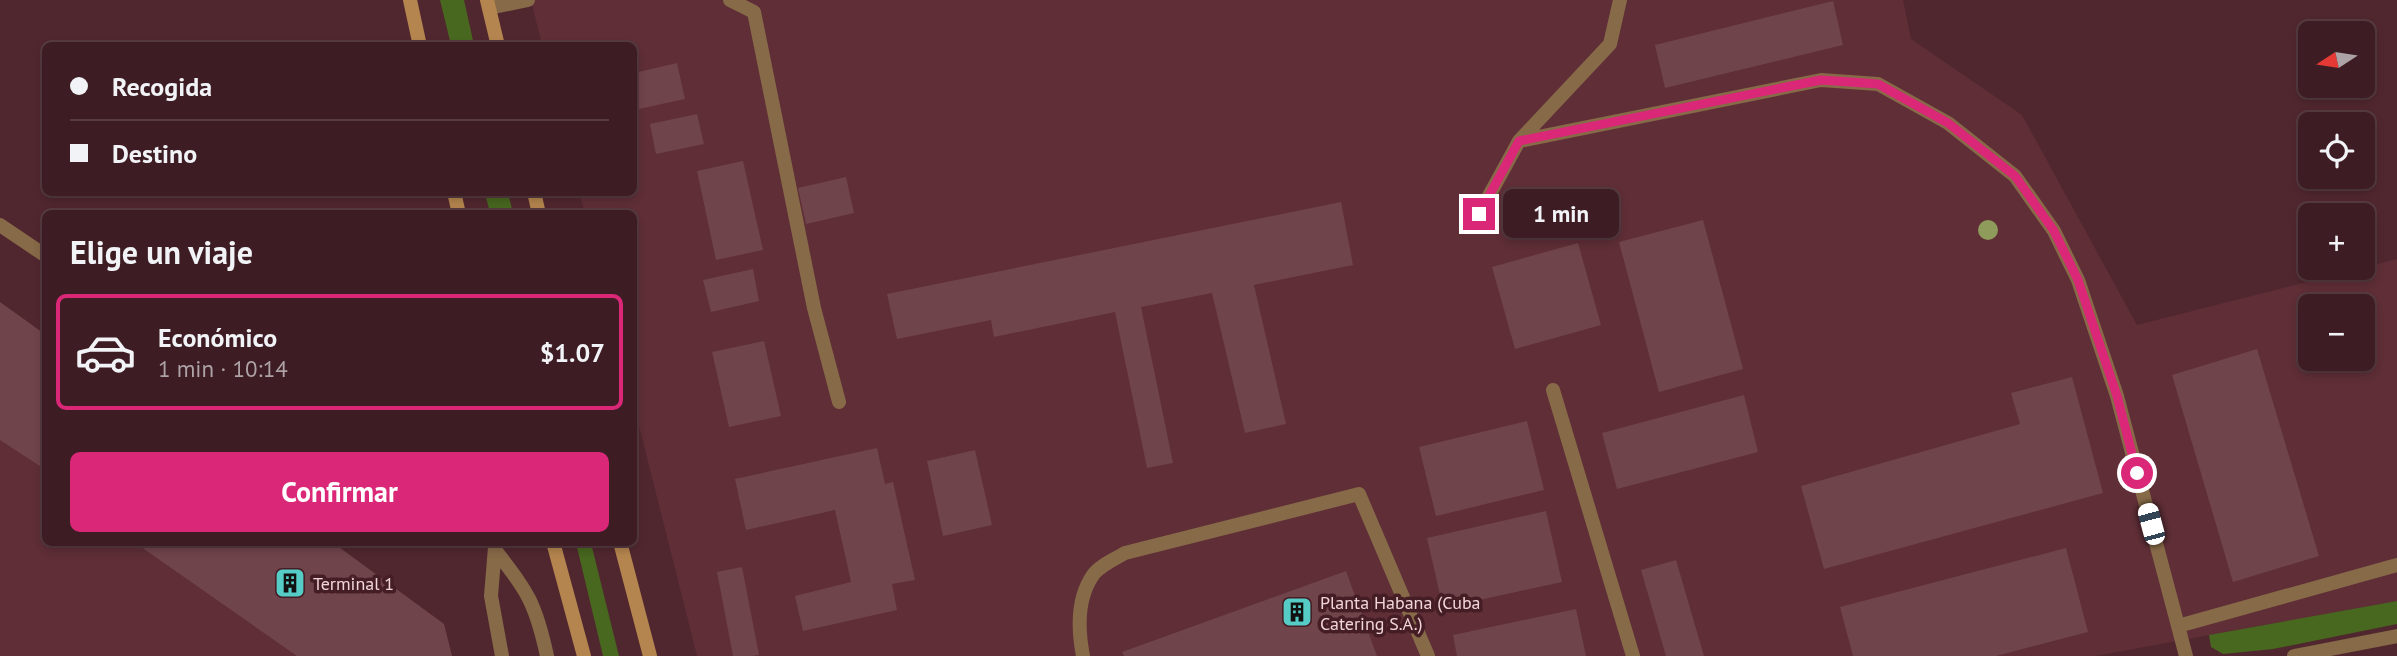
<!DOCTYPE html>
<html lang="es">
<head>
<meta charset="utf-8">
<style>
  :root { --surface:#3d1d23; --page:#482a30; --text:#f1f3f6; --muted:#ada2a6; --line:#563b41; --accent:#db2777 }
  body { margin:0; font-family:"PT Sans",sans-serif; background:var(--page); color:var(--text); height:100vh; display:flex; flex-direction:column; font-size:26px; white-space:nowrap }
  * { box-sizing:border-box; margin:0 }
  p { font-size:23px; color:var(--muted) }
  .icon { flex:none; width:38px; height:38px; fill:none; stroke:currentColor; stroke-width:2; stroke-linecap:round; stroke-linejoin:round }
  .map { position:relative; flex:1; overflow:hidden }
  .drawer { position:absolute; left:42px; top:210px; width:595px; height:336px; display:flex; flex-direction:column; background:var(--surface); border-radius:10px; box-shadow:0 4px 10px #0003,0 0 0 2px var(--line) }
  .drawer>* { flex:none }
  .top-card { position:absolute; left:42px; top:42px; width:595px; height:154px; border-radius:10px; box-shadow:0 4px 10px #0003,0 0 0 2px var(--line); display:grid; align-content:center; height:154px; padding:0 28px; background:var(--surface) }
  .needle { width:46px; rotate:258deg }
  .buttons { position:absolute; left:2298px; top:21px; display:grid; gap:14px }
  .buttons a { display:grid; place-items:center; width:77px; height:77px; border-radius:10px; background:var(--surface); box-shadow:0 4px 10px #0003,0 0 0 2px var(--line); font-size:35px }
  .end { position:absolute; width:32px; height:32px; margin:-16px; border:9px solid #db2777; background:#fff; box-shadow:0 0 0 4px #fff }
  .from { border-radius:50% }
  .bubble { position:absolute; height:49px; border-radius:10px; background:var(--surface); box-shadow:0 4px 10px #0003,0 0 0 2px var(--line); font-size:23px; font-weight:600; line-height:49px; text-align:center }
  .car { position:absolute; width:21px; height:42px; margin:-21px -10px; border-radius:9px; box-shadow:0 0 5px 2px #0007; background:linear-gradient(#fff 24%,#345 0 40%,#fff 0 76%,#345 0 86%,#fff 0) }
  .top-card b { display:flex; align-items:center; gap:24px; height:66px; font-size:26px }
  .top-card b+b { border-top:2px solid var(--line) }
  .top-card i { width:18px; height:18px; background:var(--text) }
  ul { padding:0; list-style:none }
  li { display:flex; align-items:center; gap:21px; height:116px; margin:0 14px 10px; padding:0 14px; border:4px solid var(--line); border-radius:10px }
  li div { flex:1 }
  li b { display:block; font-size:26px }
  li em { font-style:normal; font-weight:600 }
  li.active { border-color:var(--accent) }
  li>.icon { width:63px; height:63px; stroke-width:1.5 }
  h2 { padding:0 28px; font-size:32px; line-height:84px }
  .action { display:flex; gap:14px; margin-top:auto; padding:14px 28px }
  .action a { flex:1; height:80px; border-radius:10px; background:var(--accent); color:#fff; font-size:28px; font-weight:600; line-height:80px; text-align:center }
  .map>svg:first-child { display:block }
  .built { fill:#5f2e37; fill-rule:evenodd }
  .green { fill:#48671f }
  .building { fill:#70444b }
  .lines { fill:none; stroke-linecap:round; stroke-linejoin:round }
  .service { stroke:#876a48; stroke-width:14 }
  .minor { stroke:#876a48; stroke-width:14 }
  .secondary { stroke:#b4854e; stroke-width:14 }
  .tree { fill:#8e9b5a }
  .route { stroke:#db2777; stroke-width:9 }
  .labels { text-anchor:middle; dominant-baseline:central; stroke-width:7; stroke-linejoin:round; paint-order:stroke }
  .poi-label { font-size:18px; fill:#f1d6d9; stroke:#451d25; text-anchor:start }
</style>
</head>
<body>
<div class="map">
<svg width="2397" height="656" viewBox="0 0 2397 656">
  <rect width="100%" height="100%" fill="#51272f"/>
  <path class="built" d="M531 0H1903L1911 39 2022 115 2137 325 2397 259V601L2095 656H697L634 406V214L585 213 579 193 634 192V46L542 45ZM2310 306H2362V359H2310Z
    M0 302 45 335 46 542 332 543 444 624 452 656H0Z"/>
  <path class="green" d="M440 0H464L474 45H451Z
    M485 193H508L513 213H490Z
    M576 543H591L619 656H603Z
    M2397 601V624L2273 649 2223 654 2211 647 2209 635Z"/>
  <path class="building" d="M1833 1 1843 45 1665 88 1655 45Z
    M677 63 685 99 634 110V73Z
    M697 114 704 144 656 154 650 124Z
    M743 161 763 250 716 260 697 171Z
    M846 177 854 213 806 224 798 188Z
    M1341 202 1353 265 1254 285 1286 424 1245 433 1212 293 1141 307 1173 463 1147 468 1115 312 994 337 991 320 897 339 887 294Z
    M1703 220 1743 369 1659 392 1619 242Z
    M1578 243 1601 325 1515 349 1492 267Z
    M753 269 759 301 711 312 703 280Z
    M0 302 46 335V470L0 440Z
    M764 341 781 416 729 427 712 352Z
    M2257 349 2319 556 2233 582 2172 375Z
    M2072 377 2103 493 1824 569 1801 486 2020 424 2011 393Z
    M1744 395 1758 452 1617 489 1602 433Z
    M1527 421 1544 490 1436 516 1419 447Z
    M877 448 885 484 893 482 915 580 892 584 897 610 803 631 795 596 851 582 835 510 746 530 735 479Z
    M975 450 992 525 943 536 927 461Z
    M1546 511 1562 582 1443 608 1427 538Z
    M134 542H332L444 624 452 656H297Z
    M2066 548 2088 632 1996 656H1853L1840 607Z
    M1676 560 1704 656H1666L1641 570Z
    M742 567 759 655 752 656H733L717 572Z
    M1346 571 1377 656H1124L1122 652Z
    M1576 609 1586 656H1457L1453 635Z"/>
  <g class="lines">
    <path class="service" d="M730 0 754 12 814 308 839 402
      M489 8 528 0
      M1519 141 1821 80 1878 84 1948 123 2015 176 2054 231 2078 280 2117 396 2186 656
      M1479 214 1519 141 1610 44 1620 0
      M1553 390 1633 656
      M2178 626 2397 565
      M1083 656C1078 630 1077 598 1093 575 1099 566 1115 559 1125 553L1359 494 1428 656"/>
    <path class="minor" d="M0 225 46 256
      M495 547 491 596 502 656
      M495 550C528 591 536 605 547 656
      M2294 656 2397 636"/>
    <path class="secondary" d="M410 0 420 46
      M487 0 498 46
      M454 192 459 214
      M534 192 539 214
      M553 542 584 656
      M620 542 650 656"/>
  </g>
  <circle class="tree" cx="1988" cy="230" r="10"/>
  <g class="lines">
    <path class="route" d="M1479 214 1519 141 1821 80 1878 84 1948 123 2015 176 2054 231 2078 280 2117 396 2137 473"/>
  </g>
  <defs>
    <g id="building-square" transform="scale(1.575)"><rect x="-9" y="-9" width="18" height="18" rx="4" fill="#55cdc6" stroke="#451d25"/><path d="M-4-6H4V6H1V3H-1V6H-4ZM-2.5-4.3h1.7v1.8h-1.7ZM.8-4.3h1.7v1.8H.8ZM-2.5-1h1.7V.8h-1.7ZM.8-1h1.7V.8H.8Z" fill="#111"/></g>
  </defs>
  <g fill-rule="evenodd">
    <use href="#building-square" x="290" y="583"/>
    <use href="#building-square" x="1297" y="612"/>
  </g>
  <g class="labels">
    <g class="poi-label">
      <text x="313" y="583">Terminal 1</text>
      <text x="1320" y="602">Planta Habana (Cuba<tspan x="1320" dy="21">Catering S.A.)</tspan></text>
    </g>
  </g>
</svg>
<div class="buttons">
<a><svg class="needle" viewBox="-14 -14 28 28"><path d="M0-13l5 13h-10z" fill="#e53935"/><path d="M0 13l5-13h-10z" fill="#ada2a6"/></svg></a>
<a><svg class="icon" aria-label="locate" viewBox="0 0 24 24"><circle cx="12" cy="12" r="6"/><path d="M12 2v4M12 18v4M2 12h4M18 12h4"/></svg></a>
<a>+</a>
<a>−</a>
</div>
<i class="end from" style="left:2137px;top:473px"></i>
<i class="end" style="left:1479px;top:214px"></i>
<div class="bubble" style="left:1503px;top:189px;width:116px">1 min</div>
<i class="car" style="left:2151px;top:524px;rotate:345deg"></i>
<div class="top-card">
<b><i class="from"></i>Recogida</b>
<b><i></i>Destino</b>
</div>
<section class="drawer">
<h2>Elige un viaje</h2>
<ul>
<li class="active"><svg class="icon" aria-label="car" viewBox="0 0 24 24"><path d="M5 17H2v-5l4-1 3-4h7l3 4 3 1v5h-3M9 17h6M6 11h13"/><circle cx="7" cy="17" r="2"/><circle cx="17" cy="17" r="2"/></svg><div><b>Económico</b><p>1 min · 10:14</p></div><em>$1.07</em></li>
</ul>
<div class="action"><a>Confirmar</a></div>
</section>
</div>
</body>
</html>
